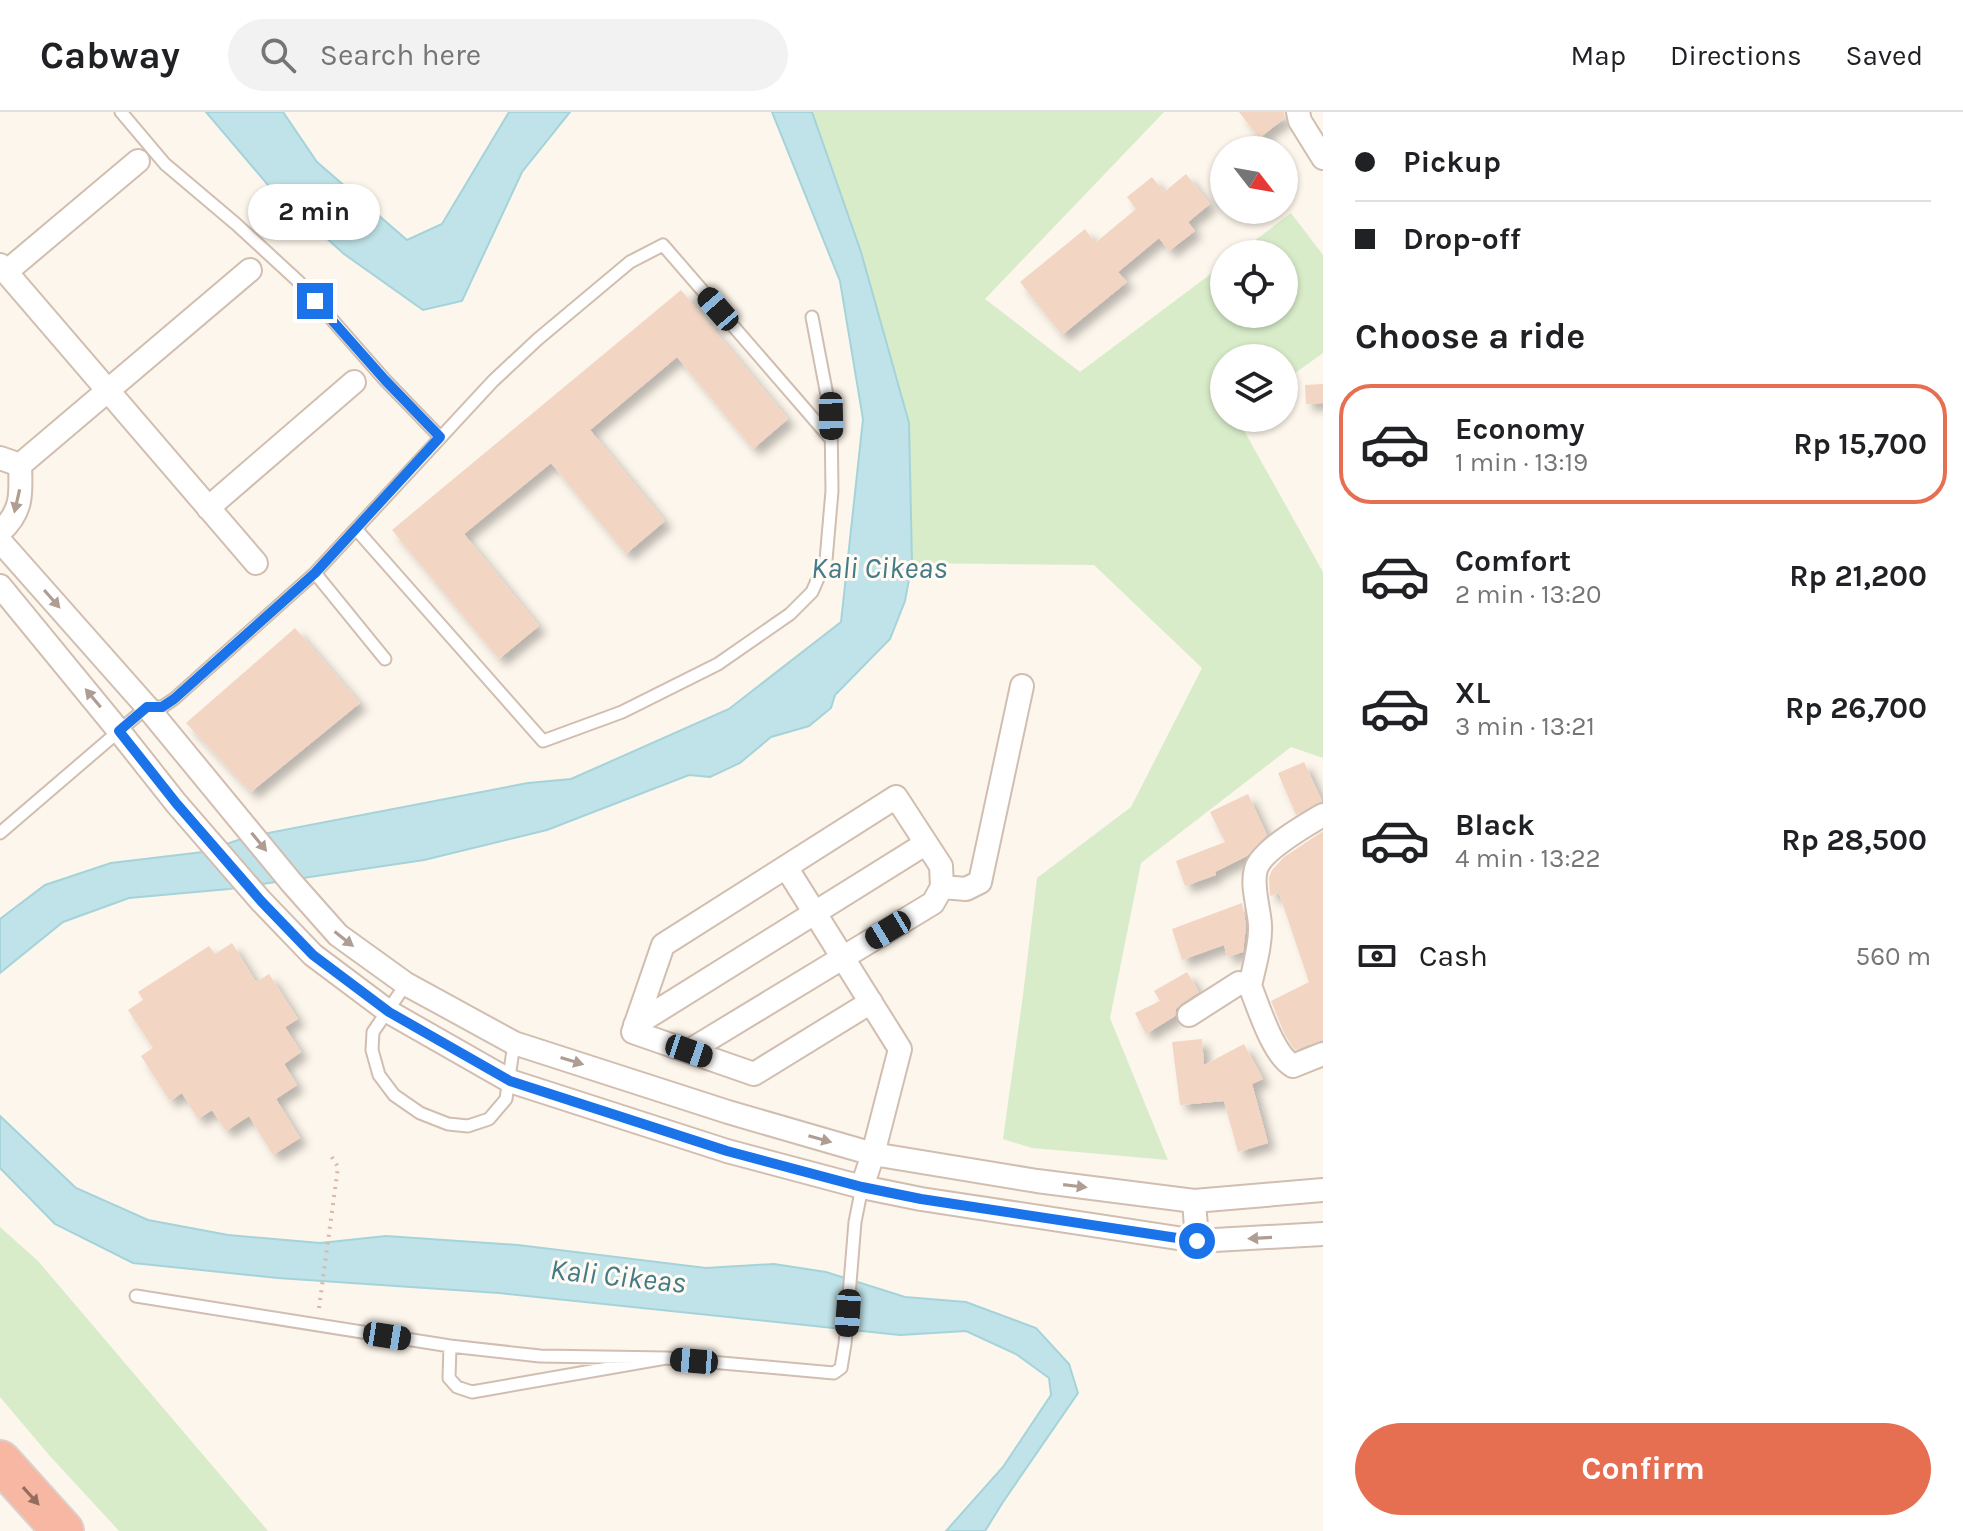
<!DOCTYPE html>
<html lang="en">
<head>
<meta charset="utf-8">
<style>
  :root { --surface:#fff; --page:#f2f2f2; --text:#202124; --muted:#757577; --line:#e0e0e0; --accent:#e76f51 }
  body { margin:0; font-family:Karla,sans-serif; background:var(--page); color:var(--text); height:100vh; display:flex; flex-direction:column; font-size:30px; white-space:nowrap }
  * { box-sizing:border-box; margin:0 }
  p { font-size:26px; color:var(--muted) }
  .icon { flex:none; width:44px; height:44px; fill:none; stroke:currentColor; stroke-width:2; stroke-linecap:round; stroke-linejoin:round }
  .map { position:relative; flex:1; overflow:hidden }
  .sheet { display:flex; flex-direction:column; background:var(--surface); width:640px }
  .sheet>* { flex:none }
  .top-card { display:grid; align-content:center; height:176px; padding:0 32px; background:var(--surface) }
  .needle { width:52px; rotate:121deg }
  .tools { position:absolute; left:1210px; top:24px; display:grid; gap:16px }
  .tools a { display:grid; place-items:center; width:88px; height:88px; border-radius:50%; background:var(--surface); box-shadow:0 2px 6px #0004; font-size:40px }
  .end { position:absolute; width:36px; height:36px; margin:-18px; border:10px solid #1a73e8; background:#fff; box-shadow:0 0 0 4px #fff }
  .from { border-radius:50% }
  .bubble { position:absolute; height:56px; border-radius:28px; background:var(--surface); box-shadow:0 2px 6px #0004; font-size:26px; font-weight:700; line-height:56px; text-align:center }
  .car { position:absolute; width:24px; height:48px; margin:-24px -12px; border-radius:10px; box-shadow:0 0 6px 2px #0007; background:linear-gradient(#222 24%,#8ab4d8 0 40%,#222 0 76%,#8ab4d8 0 86%,#222 0) }
  .top-card b { display:flex; align-items:center; gap:28px; height:76px; font-size:30px }
  .top-card b+b { border-top:2px solid var(--line) }
  .top-card i { width:20px; height:20px; background:var(--text) }
  ul { padding:0; list-style:none }
  li { display:flex; align-items:center; gap:24px; height:120px; margin:0 16px 12px; padding:0 16px; border:4px solid transparent; border-radius:32px }
  li div { flex:1 }
  li b { display:block; font-size:30px }
  li em { font-style:normal; font-weight:700 }
  li.on { border-color:var(--accent) }
  li>.icon { width:72px; height:72px; stroke-width:1.5 }
  h2 { padding:0 32px; font-size:36px; line-height:96px }
  .pay { display:flex; align-items:center; gap:20px; height:88px; padding:0 32px; font-size:30px }
  .pay p { margin-inline-start:auto }
  .cta { display:flex; gap:16px; margin-top:auto; padding:16px 32px }
  .cta a { flex:1; height:92px; border-radius:48px; background:var(--accent); color:#fff; font-size:32px; font-weight:700; line-height:92px; text-align:center }
  header { display:flex; align-items:center; gap:48px; box-sizing:border-box; height:112px; padding:0 40px; background:var(--surface); border-bottom:2px solid var(--line) }
  header strong { font-size:38px }
  nav { display:flex; gap:44px; margin-inline-start:auto; font-size:28px }
  .search { width:560px; height:72px; background:var(--page); display:flex; align-items:center; gap:20px; box-sizing:border-box; padding:0 28px; border-radius:44px; color:var(--muted); font-size:30px }
  main { display:flex; flex:1; min-height:0 }
  .map>svg:first-child { display:block }
  .green { fill:#d8ecc9 }
  .water { fill:#bfe3e8; stroke:#a5d3da; stroke-width:2 }
  .building { fill:#f3d5c3; filter:url(#shadow) }
  .lines { fill:none; stroke-linecap:round; stroke-linejoin:round }
  .service-casing { stroke:#d1beb0; stroke-width:15 }
  .minor-casing { stroke:#d1beb0; stroke-width:26 }
  .motorway-casing { stroke:#dad1cd; stroke-width:44 }
  .path { stroke:#d9b8a5; stroke-width:4; stroke-dasharray:2 6; stroke-linecap:butt }
  .service { stroke:#fff; stroke-width:11 }
  .minor { stroke:#fff; stroke-width:22 }
  .motorway { stroke:#f7b7a3; stroke-width:40 }
  .oneway { fill:#af9d94 }
  .oneway2 { fill:#936e5e }
  .route { stroke:#1a73e8; stroke-width:10 }
  .labels { text-anchor:middle; dominant-baseline:central; stroke-width:6; stroke-linejoin:round; paint-order:stroke }
  .water-label { font-size:30px; font-style:italic; fill:#437c86; stroke:#fffaf3 }
</style>
</head>
<body>
<header>
<strong>Cabway</strong>
<div class="search"><svg class="icon" aria-label="search" viewBox="0 0 24 24"><circle cx="10" cy="10" r="6"/><path d="M15 15l6 6"/></svg>Search here</div>
<nav><a>Map</a><a>Directions</a><a>Saved</a></nav>
</header>
<main>
<div class="map">
<svg width="1323" height="1419" viewBox="0 0 1323 1419">
  <defs>
    <filter id="shadow"><feDropShadow dx="7" dy="7" stdDeviation="4" flood-color="#0004"/></filter>
  </defs>
  <rect width="100%" height="100%" fill="#fdf6ec"/>
  <path class="green" d="M812 0H1164L985 187 1080 260 1224 152V202H1284V142H1237L1291 101 1323 143V241L1284 269V246H1224V306H1237L1323 460V646L1291 635 1141 751 1110 906 1168 1048 1032 1036 1003 1027 1023 883 1037 766 1131 695 1202 556 1094 453 912 451 909 311 861 140Z
    M0 1115 38 1149 268 1419H119L49 1343 0 1285Z"/>
  <path class="water" d="M206 0H283L317 50 407 128 442 112 509 0H570L522 60 462 189 423 198 344 142 268 73Z
    M772 0H812L861 140 909 311 912 451 905 489 890 527 835 583 831 596 809 614 771 625 740 651 710 665 689 663 547 718 424 748 229 777 129 786 63 810 0 861V807L45 773 111 751 203 740 247 725 528 671 571 667 729 597 841 510 863 307 840 169Z
    M0 1004 76 1076 148 1108 228 1123 320 1131 386 1124 518 1133 706 1156 774 1152 826 1160 905 1185 966 1190 1036 1216 1069 1252 1078 1281 1003 1390 985 1419H946L1003 1355 1051 1283 1049 1266 1016 1242 966 1219 900 1223 499 1181 278 1166 133 1151 55 1112 0 1056Z"/>
  <path class="building" d="M1239 0H1284L1285 6 1259 26Z
    M1186 62 1210 92 1188 110 1195 119 1169 139 1159 126 1118 160 1127 170 1062 223 1020 170 1085 117 1095 131 1136 97 1127 85 1152 65 1164 80Z
    M681 178 788 307 753 337 677 245 590 318 665 409 626 442 551 351 464 422 539 514 499 547 392 418Z
    M1323 272V291L1306 292 1305 273Z
    M295 516 360 591 251 680 186 611Z
    M1304 650 1322 689 1296 703 1278 661Z
    M1248 682 1267 723 1247 744 1215 760 1216 763 1185 774 1176 749 1225 730 1210 700Z
    M1323 719V928L1295 938 1285 923 1271 889 1309 870 1279 781 1270 784 1269 765 1272 758 1284 745Z
    M1242 791 1246 814 1243 840 1227 845 1224 833 1182 848 1172 817Z
    M232 831 256 870 269 862 298 907 285 915 301 940 284 952 297 973 276 987 300 1026 273 1043 249 1004 226 1019 212 998 198 1007 182 981 170 989 141 944 153 936 128 898 143 888 138 880 209 834 215 842Z
    M1187 860 1199 880 1181 892 1176 897 1175 904 1146 922 1135 901 1160 889 1154 879Z
    M1202 927 1204 953 1244 932 1263 967 1252 972 1268 1031 1238 1040 1224 989 1180 993 1172 930Z"/>
  <g class="lines">
    <g class="service-casing">
      <path id="service" d="M121 0 165 52 236 112 298 169 385 268 440 325
        M356 417 543 629 622 600 718 552 790 502 812 480 826 448 832 379 831 304 812 205
        M315 461 385 547
        M0 721 147 595H162L174 587 315 461 493 269 538 227 630 150 663 133 831 327
        M406 872 373 920 372 938 379 963 394 983 420 1001 448 1012 468 1014 489 1007 506 987 514 931
        M136 1184 450 1234
        M666 1246 540 1244 450 1234 449 1266 457 1275 472 1280 666 1246 834 1261 841 1256 845 1232 855 1110 862 1075"/>
    </g>
    <g class="minor-casing">
      <path id="minor" d="M1298 0 1300 9 1323 46
        M0 153 256 451
        M6 160 138 49
        M0 346 20 353
        M20 353 250 158
        M208 396 354 270
        M0 420C23 399 21 382 20 353
        M0 429 147 595 291 770 338 823 406 872 514 931 728 1000 873 1042 1037 1069 1194 1089 1323 1078
        M0 474 119 619 176 691 261 789 313 843 389 900 510 969 727 1039 862 1075 921 1087 1197 1129 1323 1122
        M786 755 900 937 873 1042 862 1075
        M942 775 966 777 980 770 1022 574
        M1250 874C1254 855 1261 833 1260 813 1259 796 1251 773 1256 757 1262 738 1306 713 1323 703
        M1189 903 1239 871 1250 874C1259 896 1273 943 1293 954L1323 942
        M635 913 925 732
        M689 939 933 791 942 775 941 754 896 685 663 833 633 920 754 962 871 890
        M1194 1089 1197 1129"/>
    </g>
    <g class="motorway-casing">
      <path id="motorway" d="M0 1349 63 1419"/>
    </g>
    <path class="path" d="M319 1196 338 1055 330 1042"/>
    <use href="#service" class="service"/>
    <use href="#minor" class="minor"/>
    <use href="#motorway" class="motorway"/>
  </g>
  <defs><path id="oneway-solid" d="M-6-.8H1V-3.2L6.5 0L1 3.2V.8H-6Z" transform="scale(2)"/></defs>
  <g class="oneway">
    <use href="#oneway-solid" transform="translate(17 389) rotate(103)"/>
    <use href="#oneway-solid" transform="translate(52 487) rotate(49)"/>
    <use href="#oneway-solid" transform="translate(93 586) rotate(-130)"/>
    <use href="#oneway-solid" transform="translate(259 730) rotate(51)"/>
    <use href="#oneway-solid" transform="translate(344 827) rotate(38)"/>
    <use href="#oneway-solid" transform="translate(572 949) rotate(17)"/>
    <use href="#oneway-solid" transform="translate(820 1027) rotate(16)"/>
    <use href="#oneway-solid" transform="translate(1075 1074) rotate(7)"/>
    <use href="#oneway-solid" transform="translate(1260 1126) rotate(177)"/>
  </g>
  <use class="oneway2" href="#oneway-solid" transform="translate(31 1384) rotate(48)"/>
  <g class="lines">
    <path class="route" d="M315 189 385 268 440 325 315 461 174 587 162 595H147L119 619 176 691 261 789 313 843 389 900 510 969 727 1039 862 1075 921 1087 1197 1129"/>
  </g>
  <g class="labels">
    <g class="water-label">
      <text x="879" y="456">Kali Cikeas</text>
      <text transform="translate(618 1164) rotate(6)">Kali Cikeas</text>
    </g>
  </g>
</svg>
<div class="tools">
<a><svg class="needle" viewBox="-14 -14 28 28"><path d="M0-13l5 13h-10z" fill="#e53935"/><path d="M0 13l5-13h-10z" fill="#757577"/></svg></a>
<a><svg class="icon" aria-label="locate" viewBox="0 0 24 24"><circle cx="12" cy="12" r="6"/><path d="M12 2v4M12 18v4M2 12h4M18 12h4"/></svg></a>
<a><svg class="icon" aria-label="layers" viewBox="0 0 24 24"><path d="M12 4l9 5-9 5-9-5zM3 14l9 5 9-5"/></svg></a>
</div>
<i class="end from" style="left:1197px;top:1129px"></i>
<i class="end" style="left:315px;top:189px"></i>
<div class="bubble" style="left:248px;top:72px;width:132px">2 min</div>
<i class="car" style="left:718px;top:197px;rotate:319deg"></i>
<i class="car" style="left:831px;top:304px;rotate:179deg"></i>
<i class="car" style="left:888px;top:818px;rotate:239deg"></i>
<i class="car" style="left:689px;top:939px;rotate:109deg"></i>
<i class="car" style="left:848px;top:1201px;rotate:184deg"></i>
<i class="car" style="left:387px;top:1224px;rotate:99deg"></i>
<i class="car" style="left:694px;top:1249px;rotate:275deg"></i>
</div>
<section class="sheet">
<div class="top-card">
<b><i class="from"></i>Pickup</b>
<b><i></i>Drop-off</b>
</div>
<h2>Choose a ride</h2>
<ul>
<li class="on"><svg class="icon" aria-label="car" viewBox="0 0 24 24"><path d="M5 17H2v-5l4-1 3-4h7l3 4 3 1v5h-3M9 17h6M6 11h13"/><circle cx="7" cy="17" r="2"/><circle cx="17" cy="17" r="2"/></svg><div><b>Economy</b><p>1 min · 13:19</p></div><em>Rp 15,700</em></li>
<li><svg class="icon" aria-label="car" viewBox="0 0 24 24"><path d="M5 17H2v-5l4-1 3-4h7l3 4 3 1v5h-3M9 17h6M6 11h13"/><circle cx="7" cy="17" r="2"/><circle cx="17" cy="17" r="2"/></svg><div><b>Comfort</b><p>2 min · 13:20</p></div><em>Rp 21,200</em></li>
<li><svg class="icon" aria-label="car" viewBox="0 0 24 24"><path d="M5 17H2v-5l4-1 3-4h7l3 4 3 1v5h-3M9 17h6M6 11h13"/><circle cx="7" cy="17" r="2"/><circle cx="17" cy="17" r="2"/></svg><div><b>XL</b><p>3 min · 13:21</p></div><em>Rp 26,700</em></li>
<li><svg class="icon" aria-label="car" viewBox="0 0 24 24"><path d="M5 17H2v-5l4-1 3-4h7l3 4 3 1v5h-3M9 17h6M6 11h13"/><circle cx="7" cy="17" r="2"/><circle cx="17" cy="17" r="2"/></svg><div><b>Black</b><p>4 min · 13:22</p></div><em>Rp 28,500</em></li>
</ul>
<div class="pay"><svg class="icon" aria-label="cash" viewBox="0 0 24 24"><path d="M3 7h18v10H3z"/><circle cx="12" cy="12" r="2"/></svg>Cash<p>560 m</p></div>
<div class="cta"><a>Confirm</a></div>
</section>
</main>
</body>
</html>
